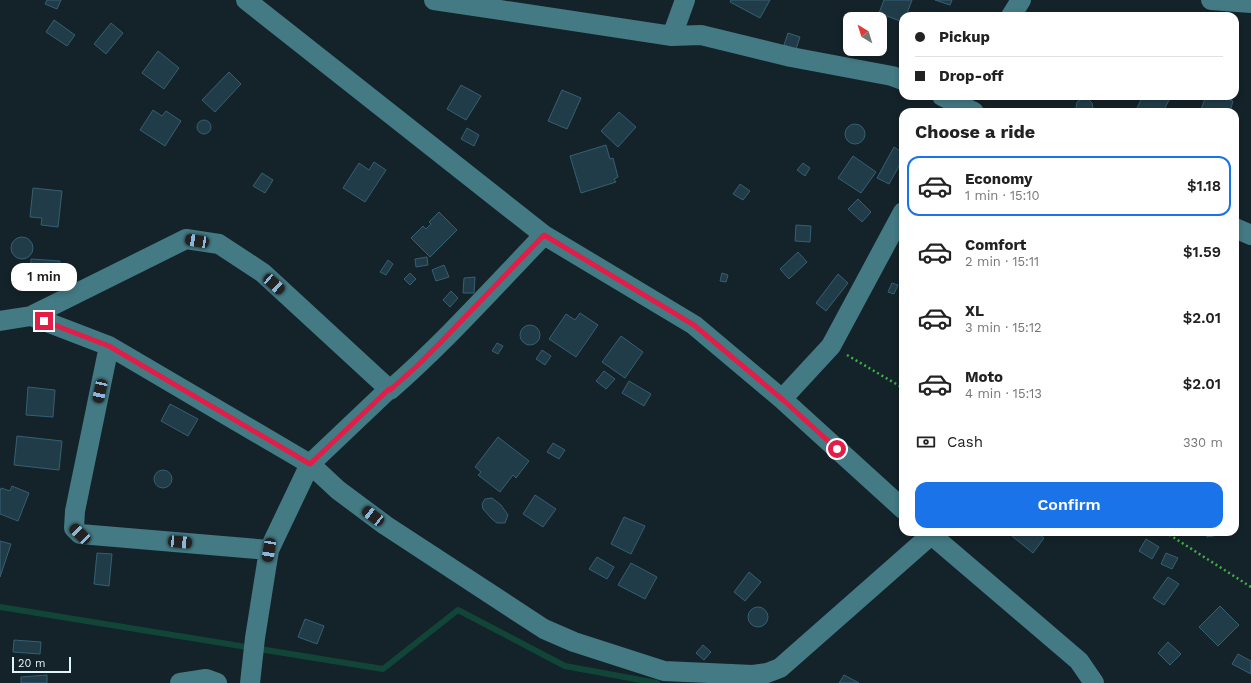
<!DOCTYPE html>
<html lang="en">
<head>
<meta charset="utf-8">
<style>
  :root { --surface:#fff; --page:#f6f6f6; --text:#222; --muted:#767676; --line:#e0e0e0; --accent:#1a73e8 }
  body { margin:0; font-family:"Work Sans",sans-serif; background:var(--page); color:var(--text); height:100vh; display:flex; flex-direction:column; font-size:15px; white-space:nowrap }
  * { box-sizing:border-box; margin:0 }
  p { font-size:13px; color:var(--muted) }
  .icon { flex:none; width:22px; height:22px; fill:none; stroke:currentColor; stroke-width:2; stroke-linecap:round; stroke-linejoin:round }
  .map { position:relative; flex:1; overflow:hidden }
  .drawer { position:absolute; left:899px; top:108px; width:340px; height:428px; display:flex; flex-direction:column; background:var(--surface); border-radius:12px; box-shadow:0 2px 6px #0003 }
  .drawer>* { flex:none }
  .banner { position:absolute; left:899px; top:12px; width:340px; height:88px; border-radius:12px; box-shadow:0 2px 6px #0003; display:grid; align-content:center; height:88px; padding:0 16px; background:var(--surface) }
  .needle { width:26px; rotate:322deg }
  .tools { position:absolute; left:843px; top:12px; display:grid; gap:8px }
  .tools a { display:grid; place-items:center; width:44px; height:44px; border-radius:8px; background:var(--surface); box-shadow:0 2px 6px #0003; font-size:20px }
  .scale { position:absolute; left:12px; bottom:10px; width:59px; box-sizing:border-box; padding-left:4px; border:2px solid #dff5fc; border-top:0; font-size:11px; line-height:14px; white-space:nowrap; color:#dff5fc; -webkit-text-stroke:3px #142329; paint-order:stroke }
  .end { position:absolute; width:18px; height:18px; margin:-9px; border:5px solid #e11d48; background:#fff; box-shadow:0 0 0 2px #fff }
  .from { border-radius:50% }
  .bubble { position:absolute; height:28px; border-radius:12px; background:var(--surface); box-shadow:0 2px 6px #0003; font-size:13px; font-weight:600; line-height:28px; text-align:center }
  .car { position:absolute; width:12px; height:24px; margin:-12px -6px; border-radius:5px; box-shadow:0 0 3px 1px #0007; background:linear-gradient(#222 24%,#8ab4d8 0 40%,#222 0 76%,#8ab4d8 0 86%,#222 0) }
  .banner b { display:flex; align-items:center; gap:14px; height:38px; font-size:15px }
  .banner b+b { border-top:1px solid var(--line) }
  .banner i { width:10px; height:10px; background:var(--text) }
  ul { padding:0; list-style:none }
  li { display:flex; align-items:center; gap:12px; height:60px; margin:0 8px 6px; padding:0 8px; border:2px solid transparent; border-radius:12px }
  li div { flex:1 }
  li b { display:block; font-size:15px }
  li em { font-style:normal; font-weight:600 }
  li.selected { border-color:var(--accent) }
  li>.icon { width:36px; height:36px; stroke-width:1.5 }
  h2 { padding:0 16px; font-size:18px; line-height:48px }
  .pay { display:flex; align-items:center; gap:10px; height:44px; padding:0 16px; font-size:15px }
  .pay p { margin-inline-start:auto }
  .cta { display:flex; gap:8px; margin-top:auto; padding:8px 16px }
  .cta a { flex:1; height:46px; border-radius:12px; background:var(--accent); color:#fff; font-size:16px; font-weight:600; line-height:46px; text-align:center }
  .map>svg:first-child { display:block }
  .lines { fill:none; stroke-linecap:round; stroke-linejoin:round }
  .stream { stroke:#114538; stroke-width:6 }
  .building { fill:#213c49; stroke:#365f72 }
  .path { stroke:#3db244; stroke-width:2.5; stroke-dasharray:2 3; stroke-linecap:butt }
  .minor { stroke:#437a84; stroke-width:20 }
  .route { stroke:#e11d48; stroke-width:5 }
</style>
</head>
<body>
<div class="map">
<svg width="1251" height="683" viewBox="0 0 1251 683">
  <rect width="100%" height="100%" fill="#142329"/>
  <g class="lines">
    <path class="stream" d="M0 607 383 669 458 610 565 666 657 683"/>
  </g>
  <path class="building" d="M47 0H61L57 9 45 4Z
    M731 0H770L760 18 730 2Z
    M884 0H912L906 16H903V22L879 13Z
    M935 0H952L950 5Z
    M54 20 75 35 67 46 46 32Z
    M111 23 123 33 106 54 94 44Z
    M788 33 800 37 796 49 784 45Z
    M158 51 179 68 164 89 142 73Z
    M229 72 241 84 215 112 202 100Z
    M461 85 481 96 466 120 447 109Z
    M562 90 581 98 567 129 548 121Z
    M1143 96H1171L1163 112H1135Z
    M1206 96H1218L1233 101 1230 112H1200Z
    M1082 99H1088L1092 103 1093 109 1091 112H1077L1076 108 1077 102Z
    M153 110 162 116 166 111 181 121 165 146 140 130Z
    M619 112 636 127 618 147 601 131Z
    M197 127a7 7 0 1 1 14 0a7 7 0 1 1-14 0Z
    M845 134a10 10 0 1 1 20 0a10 10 0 1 1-20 0Z
    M467 128 479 135 474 146 461 139Z
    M606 145 610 159 613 158 618 177 614 179 616 182 581 193 570 156Z
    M894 147 903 153V159L889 184 877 178Z
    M853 156 876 172 861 193 838 178Z
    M374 162 386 170 365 202 343 188 359 163 369 170Z
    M803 163 810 168 805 176 797 170Z
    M262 173 273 180 265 193 253 186Z
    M740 184 750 191 743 200 733 194Z
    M33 188 62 191 58 227 41 225 42 218 30 217Z
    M858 199 871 212 862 222 848 209Z
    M439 212 457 230 430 257 411 238 423 226 426 229 431 224 429 222Z
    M796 225 811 226 810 242 795 241Z
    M11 248a11 11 0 1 1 22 0a11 11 0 1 1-22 0Z
    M798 252 807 262 789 279 780 269Z
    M427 257 428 265 416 267 415 259Z
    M31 259 60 261 59 278 30 276Z
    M388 260 393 264 386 275 380 272Z
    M444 265 449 277 436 281 432 270Z
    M410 273 416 279 410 285 404 279Z
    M722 273 728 275 726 282 720 281Z
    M838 274 848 283 826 311 816 303Z
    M475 277 474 293H463L464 278Z
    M892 283 898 285 894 294 888 292Z
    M451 291 458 298 450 307 443 300Z
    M580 313 598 325 576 357 549 339 566 314 575 320Z
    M520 335a10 10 0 1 1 20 0a10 10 0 1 1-20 0Z
    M621 336 643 352 625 378 602 362Z
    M497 343 503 346 498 354 492 351Z
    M542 350 551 356 545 365 536 359Z
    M604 371 615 379 606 389 596 381Z
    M629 381 651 394 644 406 622 393Z
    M28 387 55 390 53 417 26 415Z
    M170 404 198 419 188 436 161 421Z
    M17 436 62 441 59 470 14 465Z
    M498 437 529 461 516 478 513 475 500 492 478 475 481 472 475 467Z
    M553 443 565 450 559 459 547 452Z
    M154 479a9 9 0 1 1 18 0a9 9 0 1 1-18 0Z
    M12 486 29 493 18 521 0 514V492L1 488 10 491Z
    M535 495 556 509 543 527 523 514Z
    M492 498 501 505 508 515 505 523H497L492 519 483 509 482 504 485 499Z
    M624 517 645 526 631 554 611 544Z
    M1007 532H1036L1044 538 1033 553Z
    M1206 532H1224L1225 534 1207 537Z
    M1146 539 1159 547 1152 559 1139 551Z
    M0 541 11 544 0 577Z
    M97 553 112 554 109 586 94 584Z
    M1166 553 1178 558 1172 569 1161 564Z
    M597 557 614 567 607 579 589 569Z
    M631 563 657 577 645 599 618 585Z
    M749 572 761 582 745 601 734 592Z
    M1168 577 1179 584 1164 605 1153 598Z
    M1220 606 1239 625 1218 646 1199 627Z
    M748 617a10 10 0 1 1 20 0a10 10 0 1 1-20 0Z
    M305 619 324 626 317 644 298 637Z
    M14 640 41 642 40 654 13 652Z
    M1168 642 1181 654 1170 665 1158 653Z
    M703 645 711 652 704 660 696 653Z
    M1238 654 1251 661V674L1232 664Z
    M47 675V683H21V677Z
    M844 675 859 683H839Z"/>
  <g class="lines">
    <path class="path" d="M847 355 903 388
      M1165 532 1251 587"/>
    <path class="minor" d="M246 0 544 235 694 325 782 399 903 509
      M434 0 672 36 701 35 791 57 892 76 903 80
      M1211 0 1251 3
      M1011 16 1021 0
      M672 36 685 0
      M942 96 974 112
      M1235 228 1251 235
      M31 316 109 346 310 464 338 490 385 525 544 629 574 642 664 671 753 675 767 673 780 668 931 535
      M0 321 31 316 186 239 219 244 263 273 390 390C445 342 494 287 544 235
      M109 346 75 511 74 528 80 534 269 550
      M782 399 831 346 903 212
      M928 532 1079 661 1094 683
      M180 683 206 679 217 683
      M250 683 255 638 269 550 310 464 389 389"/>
  </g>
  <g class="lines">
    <path class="route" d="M44 321 109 346 310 464 389 389 390 390 417 366 441 342 544 235 694 325 782 399 837 449"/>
  </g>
</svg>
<div class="tools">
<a><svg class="needle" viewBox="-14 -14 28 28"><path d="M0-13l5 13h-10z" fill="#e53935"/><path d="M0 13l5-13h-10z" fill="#767676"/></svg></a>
</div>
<div class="scale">20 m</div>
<i class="end from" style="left:837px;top:449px"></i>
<i class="end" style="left:44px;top:321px"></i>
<div class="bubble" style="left:11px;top:263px;width:66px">1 min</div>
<i class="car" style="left:197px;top:241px;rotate:279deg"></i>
<i class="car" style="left:274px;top:284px;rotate:132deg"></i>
<i class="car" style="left:100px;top:391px;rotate:192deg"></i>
<i class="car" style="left:373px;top:516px;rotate:308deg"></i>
<i class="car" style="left:80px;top:534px;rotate:314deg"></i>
<i class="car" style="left:180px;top:542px;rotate:95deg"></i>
<i class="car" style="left:269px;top:550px;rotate:189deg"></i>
<div class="banner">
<b><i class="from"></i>Pickup</b>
<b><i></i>Drop-off</b>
</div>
<section class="drawer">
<h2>Choose a ride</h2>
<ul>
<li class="selected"><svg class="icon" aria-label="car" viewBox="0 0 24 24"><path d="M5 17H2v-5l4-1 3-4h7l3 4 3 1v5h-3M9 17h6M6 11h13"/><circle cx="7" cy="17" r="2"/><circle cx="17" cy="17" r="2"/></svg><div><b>Economy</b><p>1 min · 15:10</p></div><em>$1.18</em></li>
<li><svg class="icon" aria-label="car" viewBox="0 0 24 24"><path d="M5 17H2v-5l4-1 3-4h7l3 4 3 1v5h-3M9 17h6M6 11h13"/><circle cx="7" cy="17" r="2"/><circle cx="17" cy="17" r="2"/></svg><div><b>Comfort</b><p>2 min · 15:11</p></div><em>$1.59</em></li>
<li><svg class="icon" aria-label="car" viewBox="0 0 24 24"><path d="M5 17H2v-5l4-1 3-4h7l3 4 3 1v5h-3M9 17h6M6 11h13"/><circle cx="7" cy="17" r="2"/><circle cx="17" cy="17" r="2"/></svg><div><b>XL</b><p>3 min · 15:12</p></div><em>$2.01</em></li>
<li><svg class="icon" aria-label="car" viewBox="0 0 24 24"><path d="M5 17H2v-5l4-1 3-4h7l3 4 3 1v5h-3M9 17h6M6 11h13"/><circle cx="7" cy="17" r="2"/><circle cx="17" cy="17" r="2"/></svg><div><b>Moto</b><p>4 min · 15:13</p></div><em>$2.01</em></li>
</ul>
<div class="pay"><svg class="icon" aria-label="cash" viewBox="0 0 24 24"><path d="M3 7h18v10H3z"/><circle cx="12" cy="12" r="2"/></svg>Cash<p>330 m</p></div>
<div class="cta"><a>Confirm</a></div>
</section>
</div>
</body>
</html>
